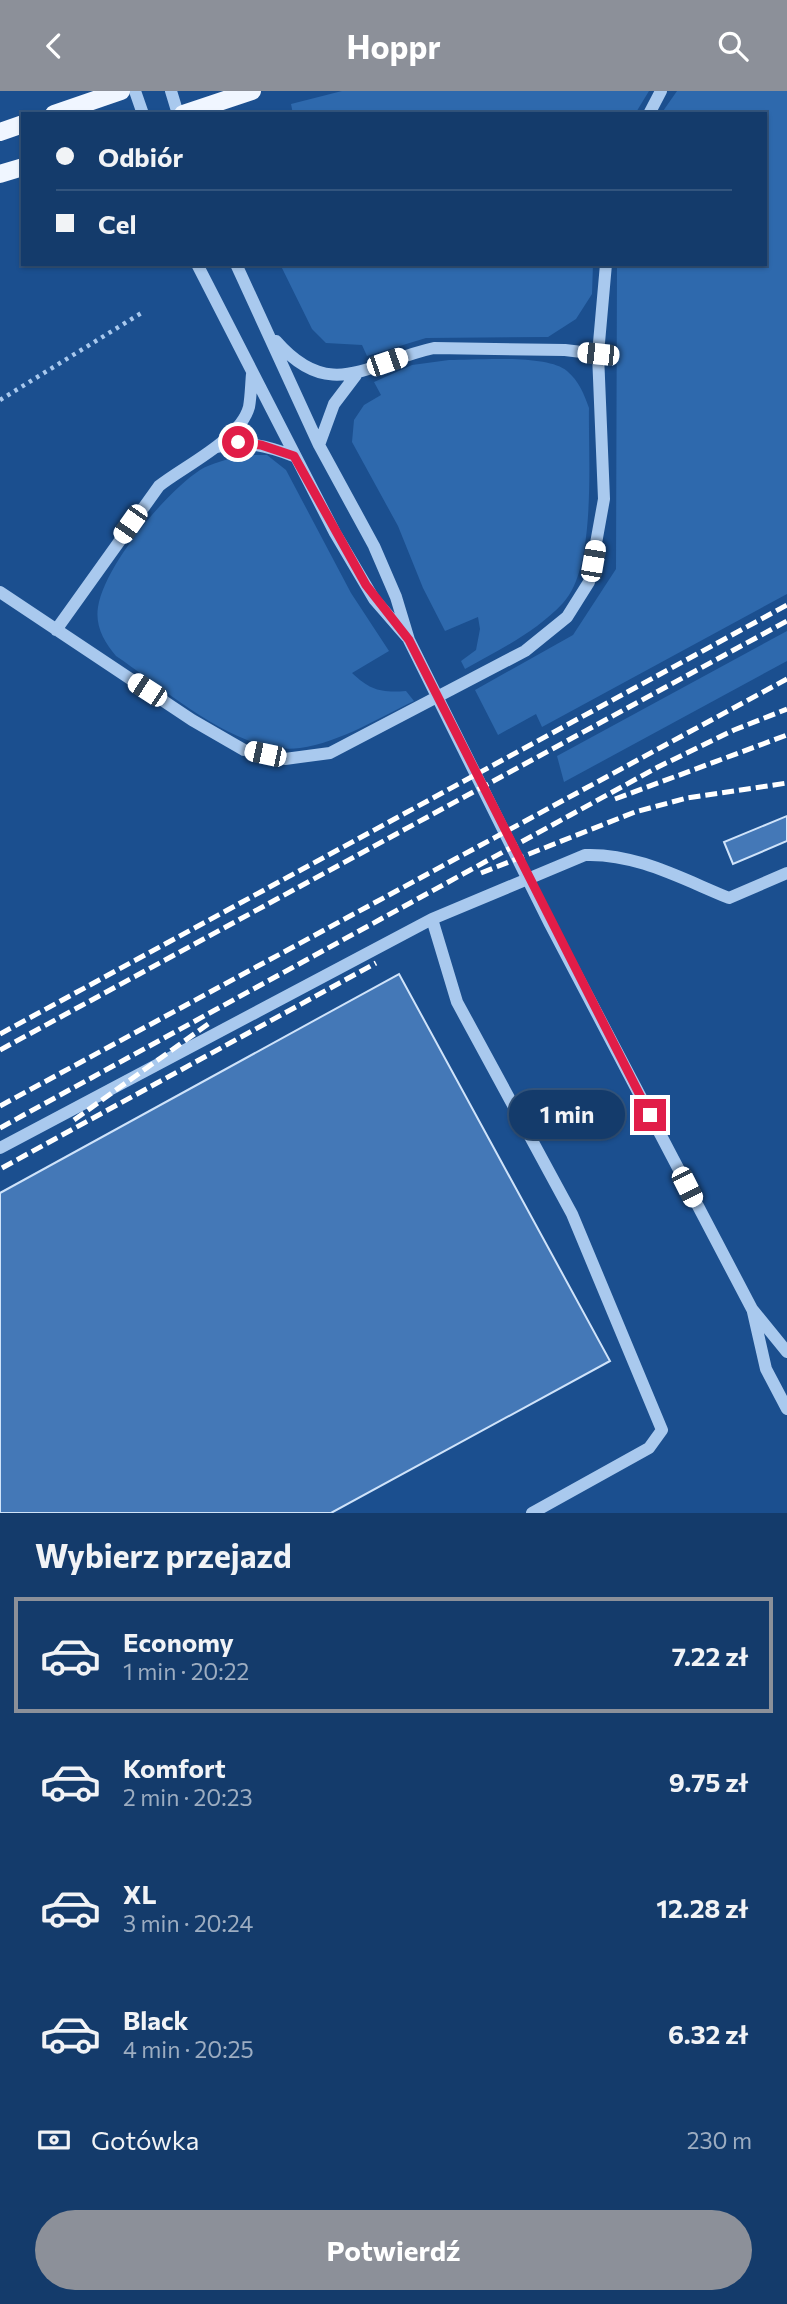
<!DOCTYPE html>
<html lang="pl">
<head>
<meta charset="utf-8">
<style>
  :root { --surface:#143b6b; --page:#214673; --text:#f1f3f6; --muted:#9dadc1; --line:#33557e; --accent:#8c9099 }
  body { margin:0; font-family:Commissioner,sans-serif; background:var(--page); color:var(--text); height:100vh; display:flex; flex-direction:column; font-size:26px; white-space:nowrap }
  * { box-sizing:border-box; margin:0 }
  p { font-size:23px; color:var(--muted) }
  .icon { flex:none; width:38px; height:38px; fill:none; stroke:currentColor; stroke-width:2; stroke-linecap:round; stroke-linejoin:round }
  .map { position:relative; height:1422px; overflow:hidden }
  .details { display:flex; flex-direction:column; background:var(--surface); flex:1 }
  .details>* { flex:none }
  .hud { position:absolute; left:21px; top:21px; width:746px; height:154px; border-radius:0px; box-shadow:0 2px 5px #0004,0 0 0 2px var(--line); display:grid; align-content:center; height:154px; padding:0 35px; background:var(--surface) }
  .end { position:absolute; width:32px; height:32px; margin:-16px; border:9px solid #e11d48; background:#fff; box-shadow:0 0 0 4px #fff }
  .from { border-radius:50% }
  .bubble { position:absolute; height:49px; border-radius:24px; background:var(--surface); box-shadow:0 2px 5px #0004,0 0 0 2px var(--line); font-size:23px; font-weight:700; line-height:49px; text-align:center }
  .car { position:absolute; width:21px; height:42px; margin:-21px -10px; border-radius:9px; box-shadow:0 0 5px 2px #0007; background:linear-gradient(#fff 24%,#345 0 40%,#fff 0 76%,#345 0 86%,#fff 0) }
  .hud b { display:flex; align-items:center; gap:24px; height:66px; font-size:26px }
  .hud b+b { border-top:2px solid var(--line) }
  .hud i { width:18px; height:18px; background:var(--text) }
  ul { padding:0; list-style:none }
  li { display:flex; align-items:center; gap:21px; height:116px; margin:0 14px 10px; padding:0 21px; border:4px solid transparent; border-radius:0px }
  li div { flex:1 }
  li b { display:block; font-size:26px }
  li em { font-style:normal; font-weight:700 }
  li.on { border-color:var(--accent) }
  li>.icon { width:63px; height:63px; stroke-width:1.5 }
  h2 { padding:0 35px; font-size:32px; line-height:84px }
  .pay { display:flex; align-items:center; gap:18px; height:77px; padding:0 35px; font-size:26px }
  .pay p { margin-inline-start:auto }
  .action { display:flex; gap:14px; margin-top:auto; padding:14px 35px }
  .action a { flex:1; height:80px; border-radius:42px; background:var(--accent); color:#fff; font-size:28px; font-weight:700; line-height:80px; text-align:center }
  header { display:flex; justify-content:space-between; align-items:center; height:91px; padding:0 35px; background:var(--accent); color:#fff; font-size:32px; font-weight:700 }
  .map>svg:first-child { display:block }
  .green { fill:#2e69ad }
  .building { fill:#4478b7; stroke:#cfe3fa; stroke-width:2 }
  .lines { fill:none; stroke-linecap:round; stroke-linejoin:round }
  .path { stroke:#a9c9ee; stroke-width:4.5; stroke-dasharray:3.5 5; stroke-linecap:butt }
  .minor { stroke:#a9c9ee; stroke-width:12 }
  .major { stroke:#f0f6ff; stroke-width:18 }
  .rail { stroke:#fff; stroke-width:5; stroke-dasharray:12 5; stroke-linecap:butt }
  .route { stroke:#e11d48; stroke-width:9 }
</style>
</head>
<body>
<header><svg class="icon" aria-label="back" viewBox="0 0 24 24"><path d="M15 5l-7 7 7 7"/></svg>Hoppr<svg class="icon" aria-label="search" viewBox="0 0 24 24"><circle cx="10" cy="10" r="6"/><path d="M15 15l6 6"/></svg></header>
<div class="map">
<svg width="787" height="1422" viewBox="0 0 787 1422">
  <rect width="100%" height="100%" fill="#1b4f8f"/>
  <path class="green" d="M342 0H649L635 23H293L291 13Z
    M677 0H787V503L542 636 536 623 498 644 475 599 573 544 616 478 617 173H765V23H661Z
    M280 173H593L592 203 576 228 548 246 426 247 367 265 362 254 326 252 312 238Z
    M449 269C477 269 547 263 567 280 579 290 584 303 589 317 588 365 597 476 563 512 536 541 499 559 465 578L461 570 476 559 480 538 478 526 445 540 423 497 398 435 352 351 354 329 364 314 381 304 374 291 412 274Z
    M241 364H267L286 379 351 502 389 560 352 582C370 599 381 602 406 600L414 610C378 627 341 651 300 657 239 666 164 597 116 565 104 551 95 535 98 516 105 474 165 402 200 379 211 372 228 369 241 364Z
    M787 540V570L564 691 557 665Z"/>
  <path class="building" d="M787 725V750L733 773 724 751Z
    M399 883 610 1270 331 1422H0V1102Z"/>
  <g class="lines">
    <path class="path" d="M0 309 143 221"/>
    <path class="minor" d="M135 0 143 23
      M171 0 178 23
      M649 23 661 0
      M197 173 335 442 374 508 407 546
      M236 173 319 354 374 455 396 506 409 549 550 833 752 1218 787 1261
      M276 250C331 313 369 271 434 257L565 259 598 263
      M319 354 334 313 356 284
      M217 356C246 349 267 355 294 365
      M0 501 192 629 244 659 285 668 330 662 525 560 567 526 589 491 604 408 598 263 606 173
      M56 539 159 395C184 375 240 349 249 316 251 305 251 293 252 283
      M0 1057 432 828
      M753 1221 766 1278 787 1318
      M532 1422 649 1357 662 1339 572 1123 457 911 432 828 585 764C636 762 682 788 729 807L787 782"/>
    <path class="major" d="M54 23 121 0
      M183 23 252 0
      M0 41 23 33
      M0 83 23 76"/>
    <path class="rail" d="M615 708 787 644
      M481 782 635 721 687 707 787 692
      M0 943 787 514
      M0 959 787 530
      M0 1015 787 588
      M74 1029 211 931
      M0 1037 658 676 734 639 787 618
      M2 1077 376 872"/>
  </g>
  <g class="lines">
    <path class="route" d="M238 351 261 354 294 365 366 494 409 549 650 1024"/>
  </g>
</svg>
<i class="end from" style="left:238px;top:351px"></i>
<i class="end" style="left:650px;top:1024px"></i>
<div class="bubble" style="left:509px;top:999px;width:116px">1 min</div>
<i class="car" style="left:598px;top:263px;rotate:276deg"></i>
<i class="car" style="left:387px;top:271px;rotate:71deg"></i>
<i class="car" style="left:130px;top:433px;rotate:215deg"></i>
<i class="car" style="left:593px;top:470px;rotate:10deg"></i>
<i class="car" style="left:147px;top:599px;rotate:303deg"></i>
<i class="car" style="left:265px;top:663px;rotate:282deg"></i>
<i class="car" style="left:687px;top:1096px;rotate:153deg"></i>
<div class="hud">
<b><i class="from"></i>Odbiór</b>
<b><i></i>Cel</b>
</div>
</div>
<section class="details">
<h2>Wybierz przejazd</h2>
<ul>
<li class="on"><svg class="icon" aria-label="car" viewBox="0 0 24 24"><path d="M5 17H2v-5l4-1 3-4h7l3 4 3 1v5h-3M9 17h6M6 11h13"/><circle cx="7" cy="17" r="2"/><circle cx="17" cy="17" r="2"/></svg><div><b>Economy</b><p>1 min · 20:22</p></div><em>7.22 zł</em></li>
<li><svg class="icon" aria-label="car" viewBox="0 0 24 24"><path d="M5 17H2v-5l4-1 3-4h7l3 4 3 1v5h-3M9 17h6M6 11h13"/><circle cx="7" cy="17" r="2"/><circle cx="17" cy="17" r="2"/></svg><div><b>Komfort</b><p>2 min · 20:23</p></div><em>9.75 zł</em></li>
<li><svg class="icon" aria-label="car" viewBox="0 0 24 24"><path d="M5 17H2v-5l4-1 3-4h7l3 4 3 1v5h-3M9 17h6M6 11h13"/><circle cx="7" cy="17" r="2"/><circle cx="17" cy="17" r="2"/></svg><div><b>XL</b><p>3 min · 20:24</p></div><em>12.28 zł</em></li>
<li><svg class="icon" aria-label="car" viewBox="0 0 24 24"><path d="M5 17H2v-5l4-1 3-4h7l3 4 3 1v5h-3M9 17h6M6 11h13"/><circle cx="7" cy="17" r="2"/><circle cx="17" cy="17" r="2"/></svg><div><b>Black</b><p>4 min · 20:25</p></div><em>6.32 zł</em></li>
</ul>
<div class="pay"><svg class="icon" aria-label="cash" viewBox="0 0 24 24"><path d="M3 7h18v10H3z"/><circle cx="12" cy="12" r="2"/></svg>Gotówka<p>230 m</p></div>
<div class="action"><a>Potwierdź</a></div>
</section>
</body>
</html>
